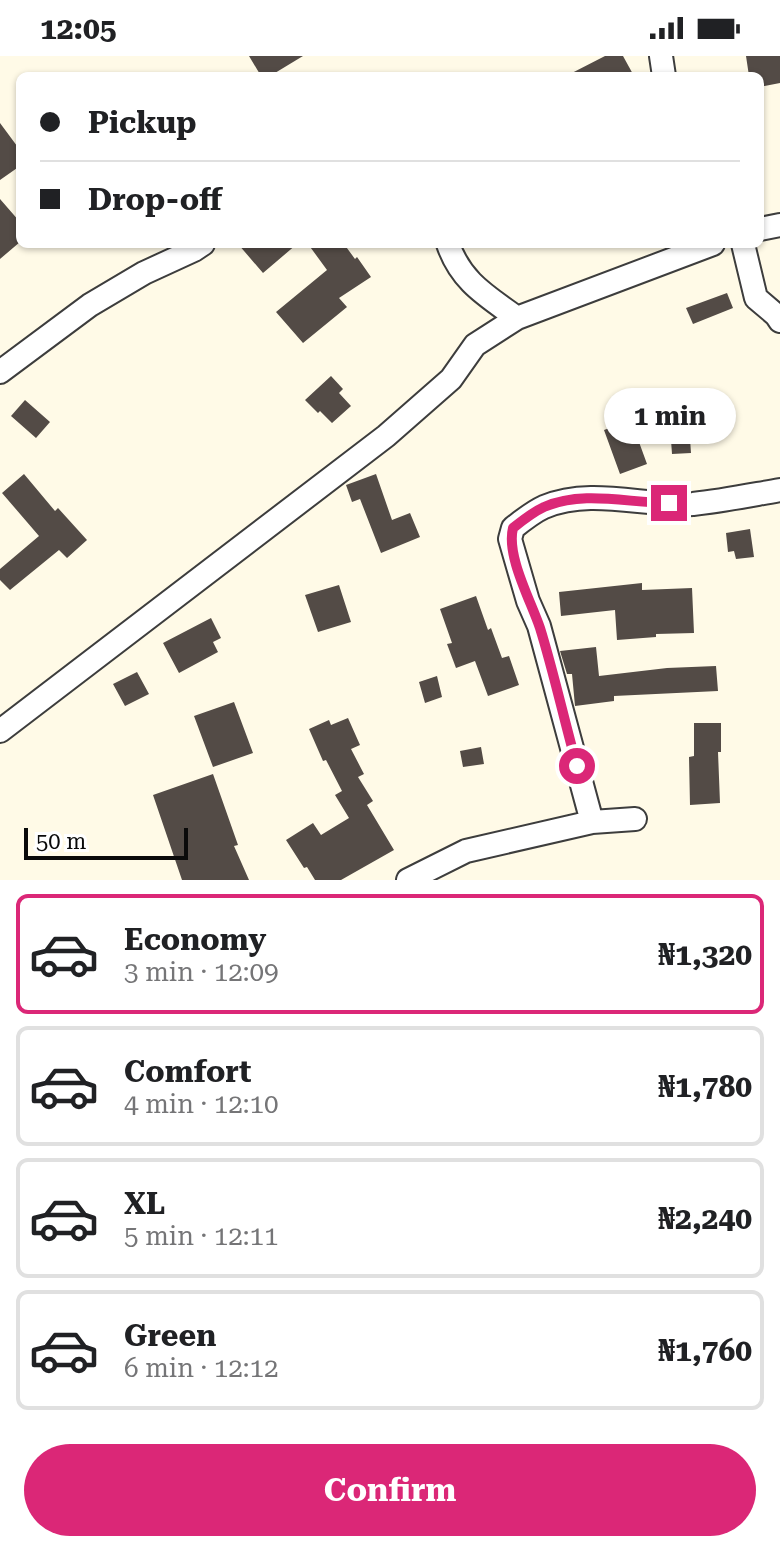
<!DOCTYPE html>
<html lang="en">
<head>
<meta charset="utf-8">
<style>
  :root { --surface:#fff; --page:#f2f2f2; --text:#202124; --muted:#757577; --line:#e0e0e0; --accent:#db2777 }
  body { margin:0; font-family:"Roboto Serif",serif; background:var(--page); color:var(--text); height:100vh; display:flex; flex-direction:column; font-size:30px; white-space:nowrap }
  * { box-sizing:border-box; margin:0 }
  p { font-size:26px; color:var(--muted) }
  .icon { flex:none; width:44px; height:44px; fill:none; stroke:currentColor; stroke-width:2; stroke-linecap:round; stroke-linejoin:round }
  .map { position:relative; height:824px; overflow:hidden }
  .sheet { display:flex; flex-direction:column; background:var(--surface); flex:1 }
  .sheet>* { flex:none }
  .banner { position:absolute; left:16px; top:16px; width:748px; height:176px; border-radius:12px; box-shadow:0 2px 6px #0004; display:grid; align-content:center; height:176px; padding:0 24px; background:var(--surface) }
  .scale { position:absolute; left:24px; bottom:20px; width:164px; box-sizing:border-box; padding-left:8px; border:4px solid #0a0a0a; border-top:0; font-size:22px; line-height:28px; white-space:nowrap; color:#0a0a0a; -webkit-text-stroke:6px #fff; paint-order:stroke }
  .end { position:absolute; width:36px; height:36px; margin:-18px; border:10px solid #db2777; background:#fff; box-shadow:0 0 0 4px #fff }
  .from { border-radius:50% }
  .bubble { position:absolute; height:56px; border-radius:28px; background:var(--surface); box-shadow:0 2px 6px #0004; font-size:26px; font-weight:700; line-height:56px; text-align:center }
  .banner b { display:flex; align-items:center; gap:28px; height:76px; font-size:30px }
  .banner b+b { border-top:2px solid var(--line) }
  .banner i { width:20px; height:20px; background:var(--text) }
  ul { padding:14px 0 0; list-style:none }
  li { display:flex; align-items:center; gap:24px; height:120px; margin:0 16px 12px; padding:0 8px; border:4px solid var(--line); border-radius:12px }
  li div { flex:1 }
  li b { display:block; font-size:30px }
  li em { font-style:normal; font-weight:700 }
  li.on { border-color:var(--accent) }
  li>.icon { width:72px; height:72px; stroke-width:1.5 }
  .button { display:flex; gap:16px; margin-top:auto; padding:16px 24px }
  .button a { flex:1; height:92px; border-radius:48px; background:var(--accent); color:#fff; font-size:32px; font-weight:700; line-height:92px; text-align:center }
  .status { display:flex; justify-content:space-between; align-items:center; height:56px; padding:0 40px; background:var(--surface); direction:ltr }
  .status svg { height:22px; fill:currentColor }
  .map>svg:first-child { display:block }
  .building { fill:#534b46 }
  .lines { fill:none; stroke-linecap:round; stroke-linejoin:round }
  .minor-casing { stroke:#3d3d3d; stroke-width:26 }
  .minor { stroke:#fff; stroke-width:22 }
  .route { stroke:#db2777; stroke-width:10 }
</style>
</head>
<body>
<div class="status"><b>12:05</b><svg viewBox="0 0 49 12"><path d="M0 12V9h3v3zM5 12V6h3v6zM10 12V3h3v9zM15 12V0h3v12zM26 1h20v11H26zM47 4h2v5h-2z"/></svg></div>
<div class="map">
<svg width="780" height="824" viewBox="0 0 780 824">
  <rect width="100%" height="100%" fill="#fffae7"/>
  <path class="building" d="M249 0H303L270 20H261Z
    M605 0H623L634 20H566Z
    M746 0H780V27L760 31V20H749Z
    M0 67 20 94V110L0 124Z
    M0 143 20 166V186L0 203Z
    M238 188H297L263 217Z
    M308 188H344L355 203 357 201 371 221 339 242 347 251 303 287 276 256 327 214Z
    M727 237 733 252 693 268 686 252Z
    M331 320 343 333 339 337 351 350 332 367 320 355 318 357 305 344Z
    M25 344 50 366 36 382 11 360Z
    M631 364 647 408 620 418 604 374Z
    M689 368 691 397 672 398 670 370Z
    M24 418 55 455 58 452 87 484 67 502 59 494 10 534 0 524V513L39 480 2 437Z
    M376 418 392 464 410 457 420 481 381 497 360 443 352 446 346 429Z
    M750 473 754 501 736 503 734 495 728 496 726 477Z
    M642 527V534L692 532 694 577 656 578V581L617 584 615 554 561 560 559 536Z
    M339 529 351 566 318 576 305 539Z
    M476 540 488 574 491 572 502 602 509 600 519 629 488 640 475 605 456 612 447 588 452 587 440 553Z
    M211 562 221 582 213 586 218 596 179 617 163 587Z
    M596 591 599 620 667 612 716 610 718 635 614 640V645L575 650 572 618H567L560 595Z
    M137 616 149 638 125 650 113 628Z
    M437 620 442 641 425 647 419 626Z
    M234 646 253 697 213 711 194 660Z
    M348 662 360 689 351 693 364 718 358 721 373 745 367 749 394 794 341 824H315L307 811 304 812 286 784 313 767 321 779 349 762 335 739 342 735 326 704 323 705 309 673 329 664 331 669Z
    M694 667H721V696H718L720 747 690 749 689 701 694 700Z
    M481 691 484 708 463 711 460 695Z
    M213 718 238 789 234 790 249 824H182L153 739Z"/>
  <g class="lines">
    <g class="minor-casing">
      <path id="minor" d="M661 0 664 20
        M760 173 780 169
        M448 188C461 226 487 240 517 262
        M743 188 756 242 776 259 780 265
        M0 316 90 249 144 217 194 194 203 188
        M0 675 386 380 451 323 475 289 517 262 713 188
        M635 763 592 766 539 570 528 545 510 483 513 472C523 464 533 456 544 451 592 431 644 451 693 448 722 445 751 439 780 434
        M408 824 466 795 592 766"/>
    </g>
    <use href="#minor" class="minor"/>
  </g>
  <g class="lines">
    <path class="route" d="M577 710C564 664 554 617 540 572 531 545 506 500 513 472 523 464 533 456 544 451 584 434 627 447 669 447"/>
  </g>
</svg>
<div class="scale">50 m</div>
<i class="end from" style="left:577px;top:710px"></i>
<i class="end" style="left:669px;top:447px"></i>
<div class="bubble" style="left:604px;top:332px;width:132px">1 min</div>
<div class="banner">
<b><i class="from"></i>Pickup</b>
<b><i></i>Drop-off</b>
</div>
</div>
<section class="sheet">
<ul>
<li class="on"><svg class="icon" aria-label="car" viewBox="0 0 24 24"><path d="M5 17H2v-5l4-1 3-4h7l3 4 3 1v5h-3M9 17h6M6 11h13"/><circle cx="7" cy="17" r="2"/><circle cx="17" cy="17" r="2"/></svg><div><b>Economy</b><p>3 min · 12:09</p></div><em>₦1,320</em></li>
<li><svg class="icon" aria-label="car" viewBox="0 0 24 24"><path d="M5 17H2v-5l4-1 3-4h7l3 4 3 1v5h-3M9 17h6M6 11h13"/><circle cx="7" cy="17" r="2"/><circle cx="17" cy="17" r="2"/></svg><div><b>Comfort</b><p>4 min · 12:10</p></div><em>₦1,780</em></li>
<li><svg class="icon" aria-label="car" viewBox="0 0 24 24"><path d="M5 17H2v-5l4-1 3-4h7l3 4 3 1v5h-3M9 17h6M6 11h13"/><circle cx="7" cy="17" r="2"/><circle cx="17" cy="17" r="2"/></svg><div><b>XL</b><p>5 min · 12:11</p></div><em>₦2,240</em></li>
<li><svg class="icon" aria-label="car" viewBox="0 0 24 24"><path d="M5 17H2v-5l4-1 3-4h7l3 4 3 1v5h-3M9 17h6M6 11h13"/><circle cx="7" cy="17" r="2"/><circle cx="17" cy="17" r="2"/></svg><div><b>Green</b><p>6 min · 12:12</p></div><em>₦1,760</em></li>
</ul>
<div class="button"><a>Confirm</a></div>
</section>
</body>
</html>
